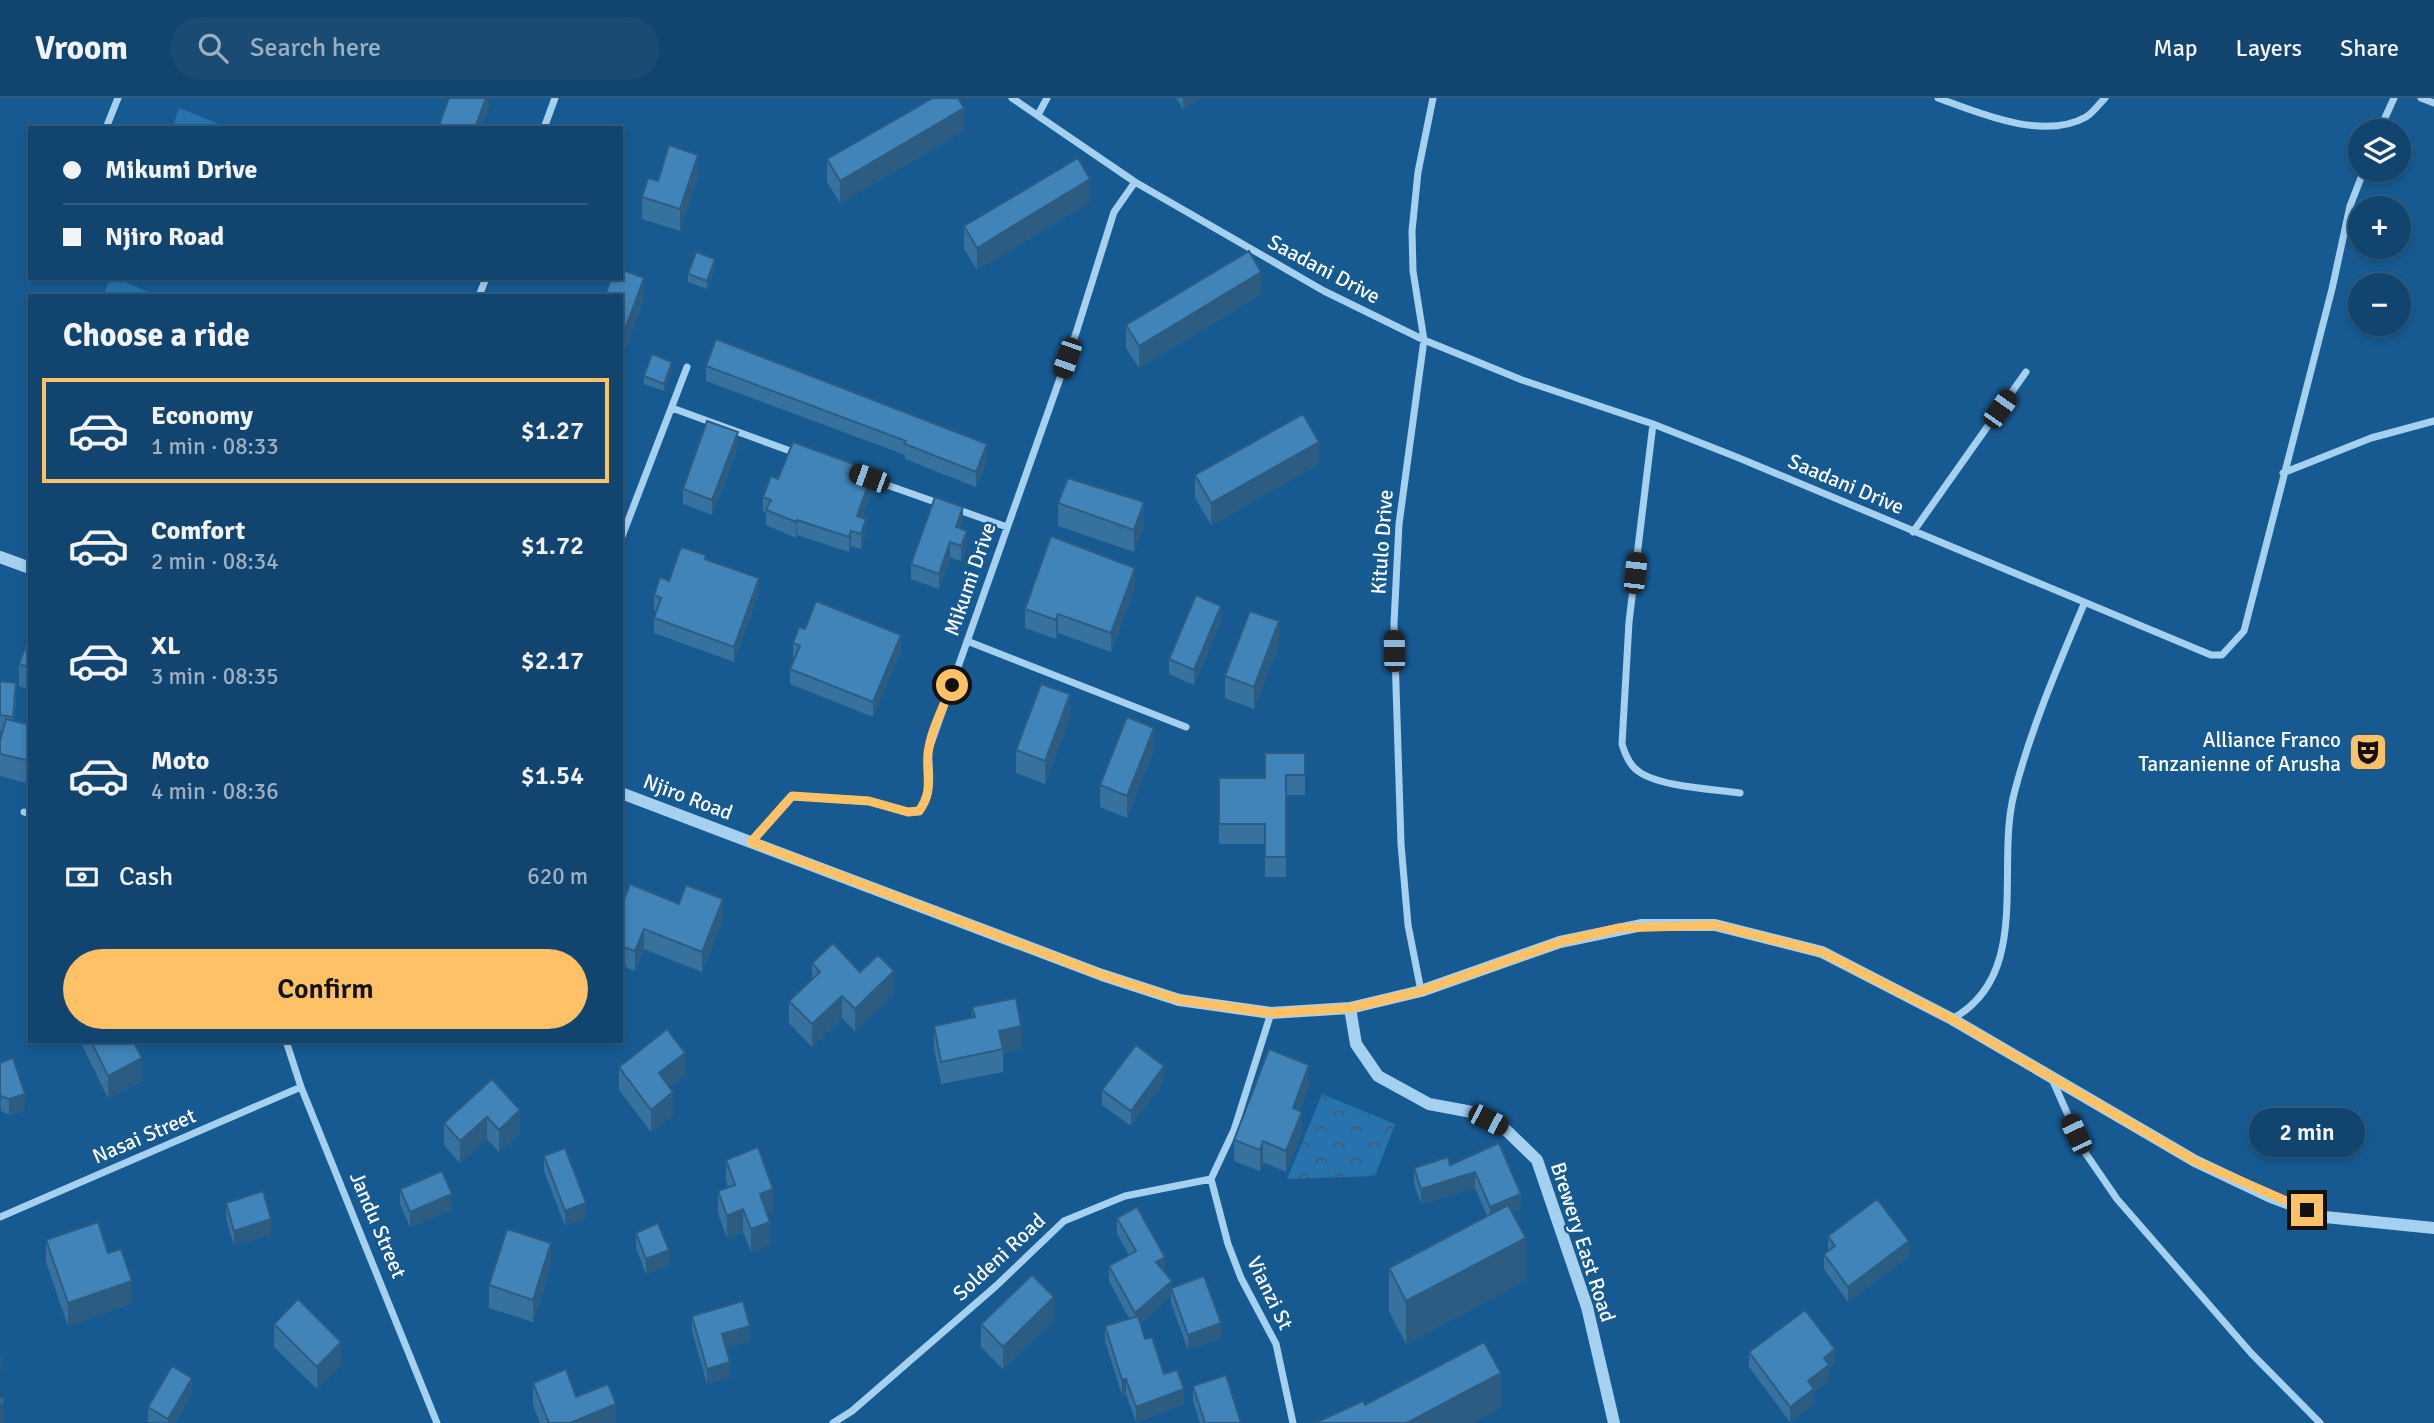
<!DOCTYPE html>
<html lang="en">
<head>
<meta charset="utf-8">
<style>
  :root { --surface:#11446e; --page:#1a4b73; --text:#f1f3f6; --muted:#9cb0c2; --line:#305c81; --accent:#ffc165 }
  body { margin:0; font-family:Signika,sans-serif; background:var(--page); color:var(--text); height:100vh; display:flex; flex-direction:column; font-size:26px; white-space:nowrap }
  * { box-sizing:border-box; margin:0 }
  p { font-size:23px; color:var(--muted) }
  .icon { flex:none; width:38px; height:38px; fill:none; stroke:currentColor; stroke-width:2; stroke-linecap:round; stroke-linejoin:round }
  .map { position:relative; flex:1; overflow:hidden }
  .drawer { position:absolute; left:28px; top:196px; width:595px; height:749px; display:flex; flex-direction:column; background:var(--surface); border-radius:0px; box-shadow:0 4px 10px #0003,0 0 0 2px var(--line) }
  .drawer>* { flex:none }
  .top-card { position:absolute; left:28px; top:28px; width:595px; height:154px; border-radius:0px; box-shadow:0 4px 10px #0003,0 0 0 2px var(--line); display:grid; align-content:center; height:154px; padding:0 35px; background:var(--surface) }
  .fabs { position:absolute; left:2348px; top:21px; display:grid; gap:14px }
  .fabs a { display:grid; place-items:center; width:63px; height:63px; border-radius:50%; background:var(--surface); box-shadow:0 4px 10px #0003,0 0 0 2px var(--line); font-size:35px }
  .end { position:absolute; width:32px; height:32px; margin:-16px; border:9px solid #ffc165; background:#111; box-shadow:0 0 0 4px #111 }
  .from { border-radius:50% }
  .bubble { position:absolute; height:49px; border-radius:24px; background:var(--surface); box-shadow:0 4px 10px #0003,0 0 0 2px var(--line); font-size:23px; font-weight:600; line-height:49px; text-align:center }
  .car { position:absolute; width:21px; height:42px; margin:-21px -10px; border-radius:9px; box-shadow:0 0 5px 2px #0007; background:linear-gradient(#222 24%,#8ab4d8 0 40%,#222 0 76%,#8ab4d8 0 86%,#222 0) }
  .top-card b { display:flex; align-items:center; gap:24px; height:66px; font-size:26px }
  .top-card b+b { border-top:2px solid var(--line) }
  .top-card i { width:18px; height:18px; background:var(--text) }
  ul { padding:0; list-style:none }
  li { display:flex; align-items:center; gap:21px; height:105px; margin:0 14px 10px; padding:0 21px; border:4px solid transparent; border-radius:0px }
  li div { flex:1 }
  li b { display:block; font-size:26px }
  li em { font-style:normal; font-weight:600 }
  li.current { border-color:var(--accent) }
  li>.icon { width:63px; height:63px; stroke-width:1.5 }
  h2 { padding:0 35px; font-size:32px; line-height:84px }
  .pay { display:flex; align-items:center; gap:18px; height:77px; padding:0 35px; font-size:26px }
  .pay p { margin-inline-start:auto }
  .cta { display:flex; gap:14px; margin-top:auto; padding:14px 35px }
  .cta a { flex:1; height:80px; border-radius:42px; background:var(--accent); color:#111; font-size:28px; font-weight:600; line-height:80px; text-align:center }
  header { display:flex; align-items:center; gap:42px; box-sizing:border-box; height:98px; padding:0 35px; background:var(--surface); border-bottom:2px solid var(--line) }
  header strong { font-size:33px }
  nav { display:flex; gap:38px; margin-inline-start:auto; font-size:24px }
  .search { width:490px; height:63px; background:var(--page); display:flex; align-items:center; gap:18px; box-sizing:border-box; padding:0 24px; border-radius:38px; color:var(--muted); font-size:26px }
  .map>svg:first-child { display:block }
  .park { fill:url(#park-crowns) }
  .pitch { fill:#2773ae }
  .lines { fill:none; stroke-linecap:round; stroke-linejoin:round }
  .minor { stroke:#a6d0f0; stroke-width:7 }
  .tertiary { stroke:#a6d0f0; stroke-width:12 }
  .wall { fill:#37729f }
  .shaded-wall { fill:#2d5c82 }
  .building { fill:#4084b9; stroke:#2d5c82; stroke-width:2 }
  .route { stroke:#ffc165; stroke-width:9 }
  .labels { text-anchor:middle; dominant-baseline:central; stroke-width:5; stroke-linejoin:round; paint-order:stroke }
  .street-label { font-size:21px; fill:#fff; stroke:#175a92 }
  .poi-label { font-size:21px; fill:#fff; stroke:#175a92; text-anchor:end }
</style>
</head>
<body>
<header>
<strong>Vroom</strong>
<div class="search"><svg class="icon" aria-label="search" viewBox="0 0 24 24"><circle cx="10" cy="10" r="6"/><path d="M15 15l6 6"/></svg>Search here</div>
<nav><a>Map</a><a>Layers</a><a>Share</a></nav>
</header>
<div class="map">
<svg width="2434" height="1325" viewBox="0 0 2434 1325">
  <defs>
    <pattern id="park-crowns" width="20" height="18" patternUnits="userSpaceOnUse" patternTransform="scale(1.75)"><rect width="20" height="18" fill="#2773ae"/><path d="M2 6a3 3 0 1 1 6 0M12 15a3 3 0 1 1 6 0" fill="none" stroke="#3b5e78"/></pattern>
  </defs>
  <rect width="100%" height="100%" fill="#175a92"/>
  <path class="park" d="M1322 996 1395 1026 1375 1078 1287 1081Z"/>
  <path class="pitch" d="M179 10 229 30H172Z
    M110 180H115L159 198H103Z"/>
  <g class="lines">
    <path class="minor" d="M1012 0 1135 84 1324 193 1424 242 1522 282 1653 326 1739 360 2211 557H2222L2244 533 2332 191 2350 108 2364 72
      M1938 0C1979 15 2043 43 2086 19 2093 15 2099 6 2105 0
      M2421 0 2434 5
      M1039 15 1047 0
      M106 30 118 0
      M544 30 555 0
      M2379 33 2394 0
      M479 198 486 180
      M672 310 796 355
      M1653 326 1629 524 1622 646C1625 656 1629 667 1638 673 1659 689 1713 691 1740 695
      M2283 375 2371 340 2434 323
      M867 380 941 406
      M956 411 1007 429
      M1913 434 2026 274
      M621 441 687 269
      M967 543 1186 629
      M24 714 30 716
      M751 744 792 698 869 703 908 714 919 713C933 695 930 677 928 654L1076 235 1114 114 1135 84
      M1421 893 1408 827 1401 746 1394 525 1399 426 1424 242 1413 173 1412 133 1418 74 1433 0
      M1952 921C2033 877 1995 769 2014 696 2031 630 2058 568 2084 506
      M286 943 301 989 437 1325
      M2052 981 2084 1053 2117 1101 2251 1255 2320 1325
      M1211 1081 1228 1146 1241 1180 1276 1246 1293 1325
      M0 1119 301 989
      M833 1325 852 1313 996 1188 1064 1123 1125 1098 1211 1081 1234 1032 1271 915"/>
    <path class="tertiary" d="M0 459 30 470
      M621 695 1102 877 1179 902 1271 915 1350 910 1421 893 1560 844 1642 827H1715L1822 854 1952 921 2195 1063 2271 1099 2325 1119 2434 1130
      M1350 910 1356 946 1378 978 1429 1006 1472 1014 1504 1030 1537 1062 1587 1209 1614 1325"/>
  </g>
  <path class="wall" d="M1176 0H1201L1183 11Z
    M964 33 840 105 827 84V61Z
    M698 79 680 133 642 121V99L658 83Z
    M1090 104 977 172 964 151V128Z
    M715 169 707 191 688 184V176Z
    M1261 196 1139 270 1126 250V227Z
    M706 268 987 361 976 389 905 361V357L706 283Z
    M672 271 664 293 644 286V278Z
    M738 349 712 417 683 406V391Z
    M1319 366 1211 427 1195 400V377Z
    M778 381 873 388 862 420 866 436 861 451 851 448 849 454 797 437 796 440 766 427V415L763 414V399Z
    M1058 405 1144 426 1134 454 1058 428Z
    M963 424 960 431 967 448 961 463 950 460 939 491 911 481V466Z
    M706 461 759 495 734 564 654 535V520L657 514 654 512V497L669 483Z
    M1135 489 1111 554 1058 535 1056 541 1025 530V511Z
    M1221 523 1194 587 1169 576V561Z
    M805 531 901 552 873 619 790 586V571L794 561 793 560V545Z
    M30 536V592L19 588V566Z
    M1279 546 1254 611 1225 600V578Z
    M0 583 16 600 14 623 30 627V686L0 678V643L3 633H0Z
    M1070 619 1045 686 1016 675V652Z
    M1154 652 1127 720 1100 709V687Z
    M1305 655V697H1286V779H1265V746H1219V680H1265Z
    M679 806 723 821 702 874 644 851 635 873 621 867V808Z
    M812 865 860 874 894 896 855 933 842 920 812 949 789 925V903L812 881Z
    M972 909 1021 951 1003 955V974L941 986 934 950V928L972 920Z
    M80 943H133L142 983 108 1000Z
    M0 965 25 1012 9 1017 1 1013H0Z
    M619 969 685 977 670 989 673 1017 651 1034 619 992Z
    M492 981 520 1035 499 1054 487 1041 460 1065 444 1047V1025Z
    M1164 983 1131 1028 1102 1007V992Z
    M1309 988 1300 1012 1302 1035 1286 1074 1263 1064 1260 1073 1234 1063V1042Z
    M1499 1045 1521 1111 1512 1114 1526 1182 1406 1246 1389 1213V1170L1487 1118 1475 1090 1421 1106 1414 1085V1070L1450 1067Z
    M544 1058 586 1120 565 1128 544 1073Z
    M726 1062 773 1114 767 1116 770 1146 751 1154 743 1134 727 1140 718 1116V1093L728 1089 726 1084Z
    M400 1091 452 1112 410 1129 400 1106Z
    M226 1105 271 1136 234 1148 226 1120Z
    M1117 1120 1165 1174 1172 1190 1221 1240 1188 1252 1171 1205V1198L1141 1225 1145 1241 1164 1276 1184 1306 1136 1324 1126 1296 1122 1297 1105 1243V1228L1129 1220 1109 1183V1168L1129 1157 1117 1136Z
    M636 1135 669 1167 646 1176 636 1150Z
    M1828 1138 1909 1158 1848 1204 1824 1171V1156L1828 1153Z
    M46 1142 108 1155 132 1205 68 1228 46 1164Z
    M551 1168 533 1224 489 1210V1187Z
    M692 1218 750 1243 726 1250 730 1279 707 1286 692 1233Z
    M1054 1222 1003 1271 981 1249V1226Z
    M274 1226 341 1267 317 1291 274 1249Z
    M1749 1254 1835 1266 1829 1270V1283L1814 1294V1306L1790 1324 1749 1269Z
    M533 1285 576 1299 616 1325H540L533 1307Z
    M1193 1288 1241 1325H1200L1193 1303Z
    M192 1295 175 1325 148 1324V1309Z"/>
  <path class="shaded-wall" d="M486 0H489V9L481 30H475Z
    M1183 0H1201L1183 11Z
    M964 10V33L840 105V83Z
    M698 57V79L680 133V111Z
    M1090 81V104L977 172V150Z
    M715 161V169L707 191V183Z
    M1261 174V196L1139 270V248Z
    M644 180V202L621 265V242Z
    M672 264V271L664 293V286Z
    M738 334V349L712 417V402Z
    M1319 344V366L1211 427V405Z
    M987 346V361L976 389V374Z
    M873 373V388L857 433V418Z
    M1144 404V426L1134 454V432Z
    M963 409V424L956 444V429Z
    M866 421V436L861 451V436Z
    M797 422V437L796 440V424Z
    M851 433V448L849 454V439Z
    M967 433V448L961 463V448Z
    M950 444V460L939 491V476Z
    M1135 470V489L1111 554V535Z
    M759 480V495L734 564V549Z
    M1221 508V523L1194 587V572Z
    M1058 516V535L1056 541V522Z
    M1279 523V546L1254 611V589Z
    M901 537V552L873 619V604Z
    M16 585V600L13 634V619Z
    M1070 596V619L1045 686V663Z
    M1154 630V652L1127 720V698Z
    M723 801V821L702 874V854Z
    M644 831V851L635 873V853Z
    M894 873V896L855 933V911Z
    M842 898V920L812 949V926Z
    M1021 928V951L1003 955 999 933Z
    M685 955V977L659 998V975Z
    M142 960V983L108 1000V978Z
    M1309 967V988L1293 1031V1010Z
    M1164 968V983L1131 1028V1013Z
    M673 994V1017L651 1034V1012Z
    M25 996V1012L9 1017V1001Z
    M0 998H1V1013H0Z
    M520 1012V1035L499 1054V1032Z
    M1302 1014V1035L1286 1074V1053Z
    M487 1019V1041L460 1065V1043Z
    M1263 1043V1064L1260 1073V1052Z
    M1475 1074V1090L1421 1106V1091Z
    M773 1091V1114L760 1119V1096Z
    M452 1096V1112L410 1129V1114Z
    M1521 1096V1111L1490 1125V1109Z
    M586 1105V1120L565 1128V1113Z
    M743 1111V1134L727 1140V1118Z
    M271 1121V1136L234 1148V1133Z
    M770 1124V1146L751 1154V1131Z
    M1526 1140V1182L1406 1246V1203Z
    M1909 1143V1158L1848 1204V1189Z
    M551 1145V1168L533 1224V1202Z
    M669 1152V1167L646 1176V1161Z
    M1165 1159V1174L1156 1164Z
    M132 1183V1205L68 1228V1205Z
    M1172 1183 1171 1198 1135 1230V1215Z
    M1054 1199V1222L1003 1271V1249Z
    M1221 1225V1240L1188 1252V1237Z
    M750 1228V1243L722 1251V1236Z
    M341 1244V1267L317 1291V1269Z
    M1835 1251V1266L1829 1270V1283L1814 1294V1306L1790 1324V1309L1824 1260Z
    M2 1257V1272L0 1273V1258Z
    M730 1264V1279L707 1286V1271Z
    M1501 1275V1310L1472 1325H1407Z
    M192 1280V1295L175 1325H168V1321Z
    M1126 1281V1296L1122 1297V1282Z
    M1184 1291V1306L1136 1324V1309Z
    M4 1301V1323L3 1325H0V1311Z
    M616 1306V1325H570Z"/>
  <path class="building" d="M449 0H486L475 30H438Z
    M933 0H958L964 10 840 83 827 61Z
    M669 47 698 57 680 111 642 99 648 80 658 83Z
    M1078 60 1090 81 977 150 964 128Z
    M1249 153 1261 174 1139 248 1126 227Z
    M696 154 715 161 707 183 688 176Z
    M621 171 644 180 621 242V198H605L611 180H621Z
    M716 241 987 346 976 374 905 346 906 343 706 268Z
    M652 256 672 264 664 286 644 278Z
    M1303 316 1319 344 1211 405 1195 377Z
    M707 323 738 334 712 402 683 391Z
    M793 344 873 373 857 418 866 421 861 436 851 433 849 439 797 422 796 424 766 412 771 402 763 399 771 378 778 381Z
    M1068 380 1144 404 1134 432 1058 405Z
    M935 399 963 409 956 429 967 433 961 448 950 444 939 476 911 466Z
    M1051 438 1135 470 1111 535 1058 516 1056 522 1025 511Z
    M681 449 706 457 705 461 759 480 734 549 654 520 661 500 654 497 660 479 669 483Z
    M1196 497 1221 508 1194 572 1169 561Z
    M816 503 901 537 873 604 790 571 800 548 793 545 799 529 805 531Z
    M1250 513 1279 523 1254 589 1225 578Z
    M30 536V570L19 566Z
    M0 583 16 585 13 619 0 617Z
    M1041 586 1070 596 1045 663 1016 652Z
    M1127 619 1154 630 1127 698 1100 687Z
    M6 621 30 627V663L0 656V643Z
    M1265 655H1305V677H1286V759H1265V726H1219V680H1265Z
    M630 786 679 806 686 787 723 801 702 854 644 831 635 853 621 848V808Z
    M833 845 860 874 878 857 894 873 855 911 842 898 812 926 789 903 820 874 812 865Z
    M1016 900 1021 928 999 933 1003 951 941 964 934 928 975 919 972 909Z
    M667 931 685 955 659 975 673 994 651 1012 619 969Z
    M91 943H133L142 960 108 978Z
    M1136 947 1164 968 1131 1013 1102 992Z
    M1269 951 1309 967 1293 1010 1302 1014 1286 1053 1263 1043 1260 1052 1234 1042Z
    M13 960 25 996 9 1001 1 998H0V965Z
    M492 981 520 1012 499 1032 487 1019 460 1043 444 1025Z
    M1499 1045 1521 1096 1490 1109 1475 1074 1421 1091 1414 1070 1448 1059 1450 1067Z
    M758 1049 773 1091 760 1096 770 1124 751 1131 743 1111 727 1118 718 1093 735 1087 726 1062Z
    M565 1050 586 1105 565 1113 544 1058Z
    M442 1073 452 1096 410 1114 400 1091Z
    M263 1093 271 1121 234 1133 226 1105Z
    M1877 1101 1909 1143 1848 1189 1824 1156 1835 1148 1828 1138Z
    M1508 1107 1526 1140 1406 1203 1389 1170Z
    M1137 1109 1165 1159 1156 1164 1172 1183 1135 1215 1109 1168 1136 1153 1117 1120Z
    M98 1124 108 1155 121 1151 132 1183 68 1205 46 1142Z
    M658 1125 669 1152 646 1161 636 1135Z
    M507 1131 551 1145 533 1202 489 1187Z
    M1032 1177 1054 1199 1003 1249 981 1226Z
    M1204 1178 1221 1225 1188 1237 1171 1190Z
    M298 1201 341 1244 317 1269 274 1226Z
    M743 1203 750 1228 722 1236 730 1264 707 1271 692 1218Z
    M1805 1212 1835 1251 1824 1260 1829 1267 1808 1283 1814 1291 1790 1309 1749 1254Z
    M1138 1218 1145 1241 1152 1239 1164 1276 1177 1272 1184 1291 1136 1309 1126 1281 1122 1282 1105 1228Z
    M1484 1244 1501 1275 1407 1325H1315L1363 1303 1365 1307Z
    M172 1268 192 1280 168 1321 148 1309Z
    M566 1271 576 1299 608 1286 616 1306 570 1325H549L533 1285Z
    M1226 1277 1241 1325H1205L1193 1288Z
    M0 1299 4 1301 0 1311Z"/>
  <g class="lines">
    <path class="route" d="M952 587C944 608 930 634 928 656 926 678 934 693 919 713L908 714 869 703 792 698 751 744 1102 877 1180 902 1271 915 1350 910 1421 893 1560 844 1619 830 1715 827 1822 854 1952 921 2195 1063 2307 1112"/>
  </g>
  <defs>
    <g id="theatre-square" transform="scale(2.0125)"><rect x="-9" y="-9" width="18" height="18" rx="4" fill="#ffc165" stroke="#175a92"/><path d="M-5-5.5Q0-4 5-5.5V0Q5 5 0 6Q-5 5-5 0ZM-3.3-2.5H-1v1.5H-3.3ZM1-2.5H3.3v1.5H1ZM-2.8 1Q0 5.5 2.8 1Z" fill="#111"/></g>
  </defs>
  <g fill-rule="evenodd">
    <use href="#theatre-square" x="2368" y="654"/>
  </g>
  <g class="labels">
    <g class="street-label">
      <text transform="translate(1324 171) rotate(28)">Saadani Drive</text>
      <text transform="translate(1846 386) rotate(23)">Saadani Drive</text>
      <text transform="translate(1382 444) rotate(-86)">Kitulo Drive</text>
      <text transform="translate(970 481) rotate(-71)">Mikumi Drive</text>
      <text transform="translate(688 699) rotate(21)">Njiro Road</text>
      <text transform="translate(144 1038) rotate(-23)">Nasai Street</text>
      <text transform="translate(378 1127) rotate(67)">Jandu Street</text>
      <text transform="translate(1583 1144) rotate(72)">Brewery East Road</text>
      <text transform="translate(999 1159) rotate(-43)">Soldeni Road</text>
      <text transform="translate(1270 1195) rotate(64)">Vianzi St</text>
    </g>
    <g class="poi-label">
      <text x="2341" y="642">Alliance Franco<tspan x="2341" dy="24">Tanzanienne of Arusha</tspan></text>
    </g>
  </g>
</svg>
<div class="fabs">
<a><svg class="icon" aria-label="layers" viewBox="0 0 24 24"><path d="M12 4l9 5-9 5-9-5zM3 14l9 5 9-5"/></svg></a>
<a>+</a>
<a>−</a>
</div>
<i class="end from" style="left:952px;top:587px"></i>
<i class="end" style="left:2307px;top:1112px"></i>
<div class="bubble" style="left:2249px;top:1010px;width:116px">2 min</div>
<i class="car" style="left:1067px;top:260px;rotate:199deg"></i>
<i class="car" style="left:2000px;top:311px;rotate:35deg"></i>
<i class="car" style="left:869px;top:380px;rotate:290deg"></i>
<i class="car" style="left:1635px;top:475px;rotate:6deg"></i>
<i class="car" style="left:1394px;top:553px;rotate:359deg"></i>
<i class="car" style="left:1488px;top:1022px;rotate:117deg"></i>
<i class="car" style="left:2076px;top:1036px;rotate:335deg"></i>
<div class="top-card">
<b><i class="from"></i>Mikumi Drive</b>
<b><i></i>Njiro Road</b>
</div>
<section class="drawer">
<h2>Choose a ride</h2>
<ul>
<li class="current"><svg class="icon" aria-label="car" viewBox="0 0 24 24"><path d="M5 17H2v-5l4-1 3-4h7l3 4 3 1v5h-3M9 17h6M6 11h13"/><circle cx="7" cy="17" r="2"/><circle cx="17" cy="17" r="2"/></svg><div><b>Economy</b><p>1 min · 08:33</p></div><em>$1.27</em></li>
<li><svg class="icon" aria-label="car" viewBox="0 0 24 24"><path d="M5 17H2v-5l4-1 3-4h7l3 4 3 1v5h-3M9 17h6M6 11h13"/><circle cx="7" cy="17" r="2"/><circle cx="17" cy="17" r="2"/></svg><div><b>Comfort</b><p>2 min · 08:34</p></div><em>$1.72</em></li>
<li><svg class="icon" aria-label="car" viewBox="0 0 24 24"><path d="M5 17H2v-5l4-1 3-4h7l3 4 3 1v5h-3M9 17h6M6 11h13"/><circle cx="7" cy="17" r="2"/><circle cx="17" cy="17" r="2"/></svg><div><b>XL</b><p>3 min · 08:35</p></div><em>$2.17</em></li>
<li><svg class="icon" aria-label="car" viewBox="0 0 24 24"><path d="M5 17H2v-5l4-1 3-4h7l3 4 3 1v5h-3M9 17h6M6 11h13"/><circle cx="7" cy="17" r="2"/><circle cx="17" cy="17" r="2"/></svg><div><b>Moto</b><p>4 min · 08:36</p></div><em>$1.54</em></li>
</ul>
<div class="pay"><svg class="icon" aria-label="cash" viewBox="0 0 24 24"><path d="M3 7h18v10H3z"/><circle cx="12" cy="12" r="2"/></svg>Cash<p>620 m</p></div>
<div class="cta"><a>Confirm</a></div>
</section>
</div>
</body>
</html>
